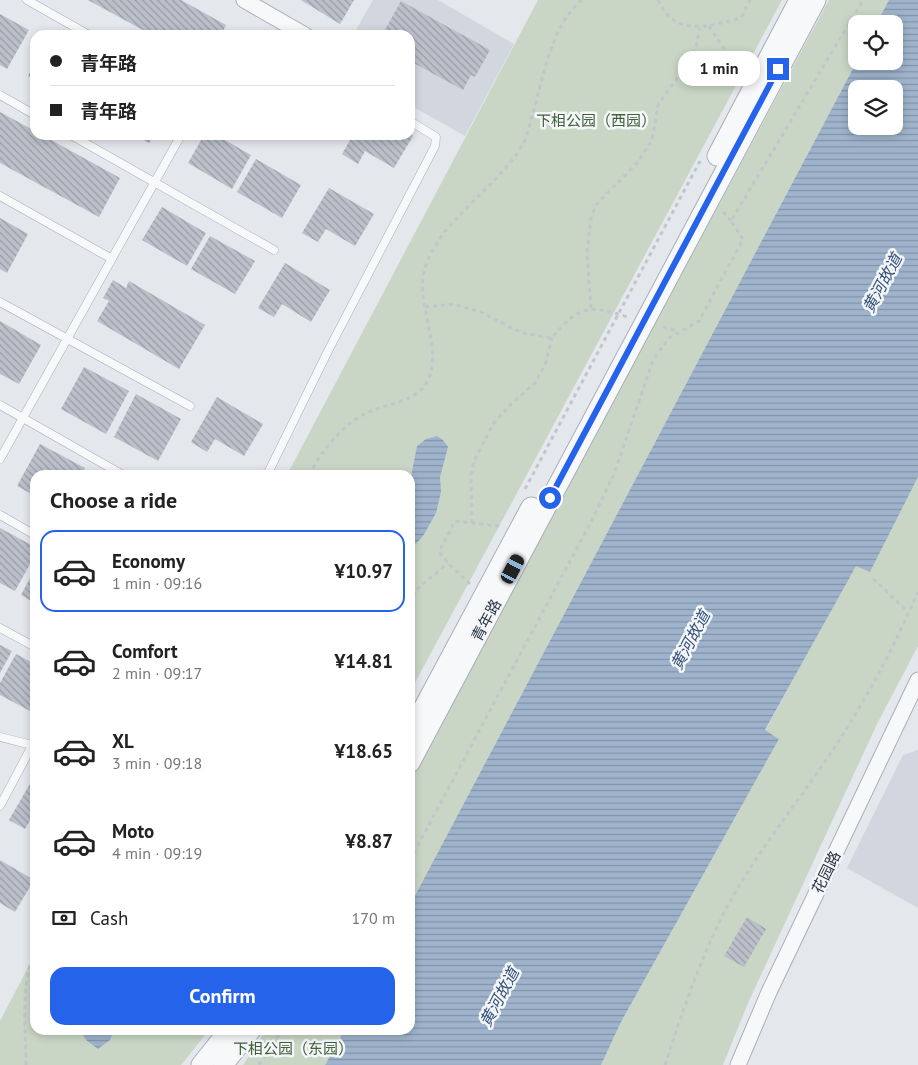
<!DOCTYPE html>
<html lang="en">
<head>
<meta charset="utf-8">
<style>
  :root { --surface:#fff; --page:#f2f2f2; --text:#222; --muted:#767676; --line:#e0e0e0; --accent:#2563eb }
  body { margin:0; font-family:"PT Sans","Noto Sans SC",sans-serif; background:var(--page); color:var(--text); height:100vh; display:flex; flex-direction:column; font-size:19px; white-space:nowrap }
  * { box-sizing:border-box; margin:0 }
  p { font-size:16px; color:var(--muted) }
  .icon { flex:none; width:28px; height:28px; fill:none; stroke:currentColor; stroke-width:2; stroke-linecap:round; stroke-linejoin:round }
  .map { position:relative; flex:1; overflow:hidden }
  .side { position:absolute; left:30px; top:470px; width:385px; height:565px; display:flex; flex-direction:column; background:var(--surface); border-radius:15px; box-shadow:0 2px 8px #0003 }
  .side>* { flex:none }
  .guide { position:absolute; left:30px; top:30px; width:385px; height:110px; border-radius:15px; box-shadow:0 2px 8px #0003; display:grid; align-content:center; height:110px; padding:0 20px; background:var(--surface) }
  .controls { position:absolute; left:848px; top:15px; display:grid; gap:10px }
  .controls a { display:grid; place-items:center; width:55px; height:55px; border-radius:10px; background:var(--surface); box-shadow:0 2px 8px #0003; font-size:25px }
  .end { position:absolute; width:22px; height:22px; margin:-11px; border:6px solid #2563eb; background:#fff; box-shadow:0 0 0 2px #fff }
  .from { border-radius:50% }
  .bubble { position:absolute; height:35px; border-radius:15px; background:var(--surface); box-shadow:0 2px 8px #0003; font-size:16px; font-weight:800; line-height:35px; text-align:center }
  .car { position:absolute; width:15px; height:30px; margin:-15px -8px; border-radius:6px; box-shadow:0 0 4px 1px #0007; background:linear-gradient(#222 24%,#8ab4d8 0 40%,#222 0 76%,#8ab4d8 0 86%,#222 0) }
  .guide b { display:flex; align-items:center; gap:18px; height:48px; font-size:19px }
  .guide b+b { border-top:1px solid var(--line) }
  .guide i { width:12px; height:12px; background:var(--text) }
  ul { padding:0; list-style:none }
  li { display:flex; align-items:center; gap:15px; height:82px; margin:0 10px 8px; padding:0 10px; border:2px solid transparent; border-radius:15px }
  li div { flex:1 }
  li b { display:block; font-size:19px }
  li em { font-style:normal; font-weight:800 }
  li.current { border-color:var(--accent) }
  li>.icon { width:45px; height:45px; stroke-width:1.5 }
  h2 { padding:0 20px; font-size:22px; line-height:60px }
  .pay { display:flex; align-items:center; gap:12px; height:55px; padding:0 20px; font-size:19px }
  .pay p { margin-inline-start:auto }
  .button { display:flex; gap:10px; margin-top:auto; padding:10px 20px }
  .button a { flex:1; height:58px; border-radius:15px; background:var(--accent); color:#fff; font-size:20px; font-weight:800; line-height:58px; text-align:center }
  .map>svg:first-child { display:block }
  .built { fill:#d2d6de }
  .green { fill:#c9d6c5 }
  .water { fill:url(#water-rules); fill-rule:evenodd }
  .building { fill:url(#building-back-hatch) }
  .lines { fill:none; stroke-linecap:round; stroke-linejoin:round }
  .service-casing { stroke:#a9aeb7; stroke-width:9 }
  .minor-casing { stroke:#a9aeb7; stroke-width:17 }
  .tertiary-casing { stroke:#a9aeb7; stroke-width:21 }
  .path { stroke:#c2c5cb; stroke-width:3; stroke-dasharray:4 4; stroke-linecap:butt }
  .service { stroke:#f7f8fa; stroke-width:8 }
  .minor { stroke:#f7f8fa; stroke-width:15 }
  .tertiary { stroke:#f7f8fa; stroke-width:19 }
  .route { stroke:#2563eb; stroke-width:6 }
  .labels { text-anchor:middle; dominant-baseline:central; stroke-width:5; stroke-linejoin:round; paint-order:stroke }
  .park-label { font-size:15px; fill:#3f6138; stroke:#f4f6f9 }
  .street-label { font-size:15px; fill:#2b3445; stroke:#f4f6f9 }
  .water-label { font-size:16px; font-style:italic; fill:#34527a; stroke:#f4f6f9 }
</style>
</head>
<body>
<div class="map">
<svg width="918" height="1065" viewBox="0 0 918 1065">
  <defs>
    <pattern id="water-rules" width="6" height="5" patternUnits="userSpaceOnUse" patternTransform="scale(1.25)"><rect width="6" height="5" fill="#9fb4cc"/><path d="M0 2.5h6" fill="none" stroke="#8293a7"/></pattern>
    <pattern id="building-back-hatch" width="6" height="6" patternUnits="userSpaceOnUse" patternTransform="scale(1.25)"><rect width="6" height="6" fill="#bbc0ca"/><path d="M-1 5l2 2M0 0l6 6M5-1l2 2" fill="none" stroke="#989da6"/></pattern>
  </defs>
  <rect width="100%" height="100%" fill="#e4e7ec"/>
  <path class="built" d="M373 0H438L514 44 465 136 410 105V35H353Z
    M918 750V908L847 868 903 755Z"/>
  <path class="green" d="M538 0H782L410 692V475H287Z
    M829 0H889L876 24H856L857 61 410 905V779Z
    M918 477V646L877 724 748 1003 723 1065H601L621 1022 779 739 765 731 856 565 870 572Z
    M35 954V1030H209L181 1065H0V1021Z
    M266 1030H344L325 1065H243Z"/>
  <path class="water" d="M889 0H918V477L870 572 856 566 765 730 779 739 621 1022 601 1065H325L344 1030H410V905L857 61H894V24H876ZM856 89H894V126H856Z
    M437 436 443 440 448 447 440 477 441 492 436 513 423 536 410 550V482L417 446 426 439Z
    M80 1030H114L110 1040 98 1049 86 1040Z"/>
  <path class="building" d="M88 0H181L226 25 221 35H152Z
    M301 0H354L340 24Z
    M401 1 490 50 475 77 471 75 463 90 410 61V35H382Z
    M0 14 29 30 7 69 0 65Z
    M35 63V80L28 76Z
    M0 112 35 131V135H42L120 178 99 217 0 163Z
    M410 134 413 136 394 168 365 151 358 164 342 154 353 135Z
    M134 135H154L149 143Z
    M204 135H216L251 155 232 189 188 163Z
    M256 159 301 185 282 218 237 192Z
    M329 188 374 214 355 246 326 229 318 242 302 233Z
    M162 207 206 233 187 266 142 240Z
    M0 218 28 234 7 273 0 269Z
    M210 236 255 261 235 294 191 269Z
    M285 263 330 290 311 322 282 304 274 317 258 308Z
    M113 280 126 288 129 281 205 325 179 369 97 321 109 301 103 298Z
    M0 321 41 345 19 384 0 374Z
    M84 367 129 391 106 434 61 409Z
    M136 394 181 419 158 461 114 437Z
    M217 397 263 424 244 456 215 439 207 452 191 442Z
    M40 444 85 468 82 475H35V496L17 486Z
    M0 528 35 547V555L15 591 0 583Z
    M35 569V603L21 595Z
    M0 645 12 651 0 673Z
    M16 654 35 664V707L32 712 0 695V683Z
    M35 775V818L32 817 25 829 9 820Z
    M0 860 34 880 15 912 0 903Z
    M747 917 766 929 744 967 724 956Z"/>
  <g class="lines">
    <g class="service-casing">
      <path id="service" d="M27 0 89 35
        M0 95 35 115
        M71 135 274 250
        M0 196 112 259
        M0 302 190 406
        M0 405 123 475
        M0 459 181 135
        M267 475 329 349 435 146 436 137 410 121
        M0 515 35 535
        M0 628 35 647
        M0 737 32 745
        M0 806 35 740"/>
    </g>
    <g class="minor-casing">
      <path id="minor" d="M244 0 305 35
        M738 1065 769 992 918 680"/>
    </g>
    <g class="tertiary-casing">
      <path id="tertiary" d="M717 156 799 0
        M410 733 531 507
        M410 763 816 0
        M201 1065 229 1030
        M223 1065 251 1030"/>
    </g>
    <path class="path" d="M658 0C675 38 709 26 741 18L750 0
      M709 26C719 43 728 54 744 66
      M723 212 731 221
      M425 307 453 304 481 312 522 333 552 338C579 306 587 304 628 317
      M591 308 587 253 591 218 596 205 637 163 652 141 658 105 687 64 696 46 700 28
      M663 327 678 331
      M309 475C321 453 338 429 361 416 380 404 415 404 427 382 443 353 419 310 423 278 430 225 500 188 524 142 528 134 530 122 533 113 543 78 552 23 582 0
      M525 489 700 161
      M472 523 471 475 474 461 493 424 512 403 535 383 545 365 552 338
      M873 579C887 589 895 603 909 611
      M470 584 448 563 439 552 455 521 499 526
      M410 604 417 589 448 563
      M410 860 592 520 614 474 653 360 669 338 699 321 743 239 731 221 863 0
      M26 1065C26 1033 20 981 35 953
      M259 1065 282 1030
      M665 1065C684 1007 703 950 733 896 765 841 805 793 840 739 870 693 896 642 918 592"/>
    <use href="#service" class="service"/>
    <use href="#minor" class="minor"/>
    <use href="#tertiary" class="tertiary"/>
  </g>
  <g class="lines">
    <path class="route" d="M550 498 778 69"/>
  </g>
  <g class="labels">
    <g class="park-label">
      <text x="596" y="120">下相公园（西园）</text>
      <text x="293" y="1048">下相公园（东园）</text>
    </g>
    <g class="street-label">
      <text transform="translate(486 620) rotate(-62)">青年路</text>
      <text transform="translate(826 872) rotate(-64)">花园路</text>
    </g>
    <g class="water-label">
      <text transform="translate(882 283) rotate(-62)">黄河故道</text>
      <text transform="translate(690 640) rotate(-62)">黄河故道</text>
      <text transform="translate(499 997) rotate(-62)">黄河故道</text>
    </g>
  </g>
</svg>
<div class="controls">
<a><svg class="icon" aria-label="locate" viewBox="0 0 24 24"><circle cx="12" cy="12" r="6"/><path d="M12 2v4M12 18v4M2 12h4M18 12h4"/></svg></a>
<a><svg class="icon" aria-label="layers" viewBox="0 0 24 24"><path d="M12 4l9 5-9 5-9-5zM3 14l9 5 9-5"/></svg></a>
</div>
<i class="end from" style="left:550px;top:498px"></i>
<i class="end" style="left:778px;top:69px"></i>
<div class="bubble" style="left:678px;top:51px;width:82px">1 min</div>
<i class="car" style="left:513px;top:569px;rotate:28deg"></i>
<div class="guide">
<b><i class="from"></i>青年路</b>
<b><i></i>青年路</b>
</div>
<section class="side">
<h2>Choose a ride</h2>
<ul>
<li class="current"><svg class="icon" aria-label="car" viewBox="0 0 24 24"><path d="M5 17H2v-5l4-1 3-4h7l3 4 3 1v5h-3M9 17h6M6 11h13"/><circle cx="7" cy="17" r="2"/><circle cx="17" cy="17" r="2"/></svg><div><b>Economy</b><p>1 min · 09:16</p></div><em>¥10.97</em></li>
<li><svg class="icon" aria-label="car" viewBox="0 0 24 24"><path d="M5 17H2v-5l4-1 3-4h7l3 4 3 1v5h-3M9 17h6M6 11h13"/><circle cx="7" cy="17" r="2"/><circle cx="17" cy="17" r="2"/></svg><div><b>Comfort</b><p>2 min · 09:17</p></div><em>¥14.81</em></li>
<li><svg class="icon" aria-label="car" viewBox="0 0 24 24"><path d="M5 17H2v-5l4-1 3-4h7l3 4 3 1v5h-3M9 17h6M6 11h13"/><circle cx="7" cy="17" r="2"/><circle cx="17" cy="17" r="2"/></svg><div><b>XL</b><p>3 min · 09:18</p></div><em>¥18.65</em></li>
<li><svg class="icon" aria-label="car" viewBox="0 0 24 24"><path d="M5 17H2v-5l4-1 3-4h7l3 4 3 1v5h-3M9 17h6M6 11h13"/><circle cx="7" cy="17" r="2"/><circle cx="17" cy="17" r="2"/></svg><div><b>Moto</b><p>4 min · 09:19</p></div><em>¥8.87</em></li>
</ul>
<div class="pay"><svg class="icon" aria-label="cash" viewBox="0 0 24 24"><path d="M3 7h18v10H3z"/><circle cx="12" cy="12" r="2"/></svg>Cash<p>170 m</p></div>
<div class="button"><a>Confirm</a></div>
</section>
</div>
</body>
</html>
